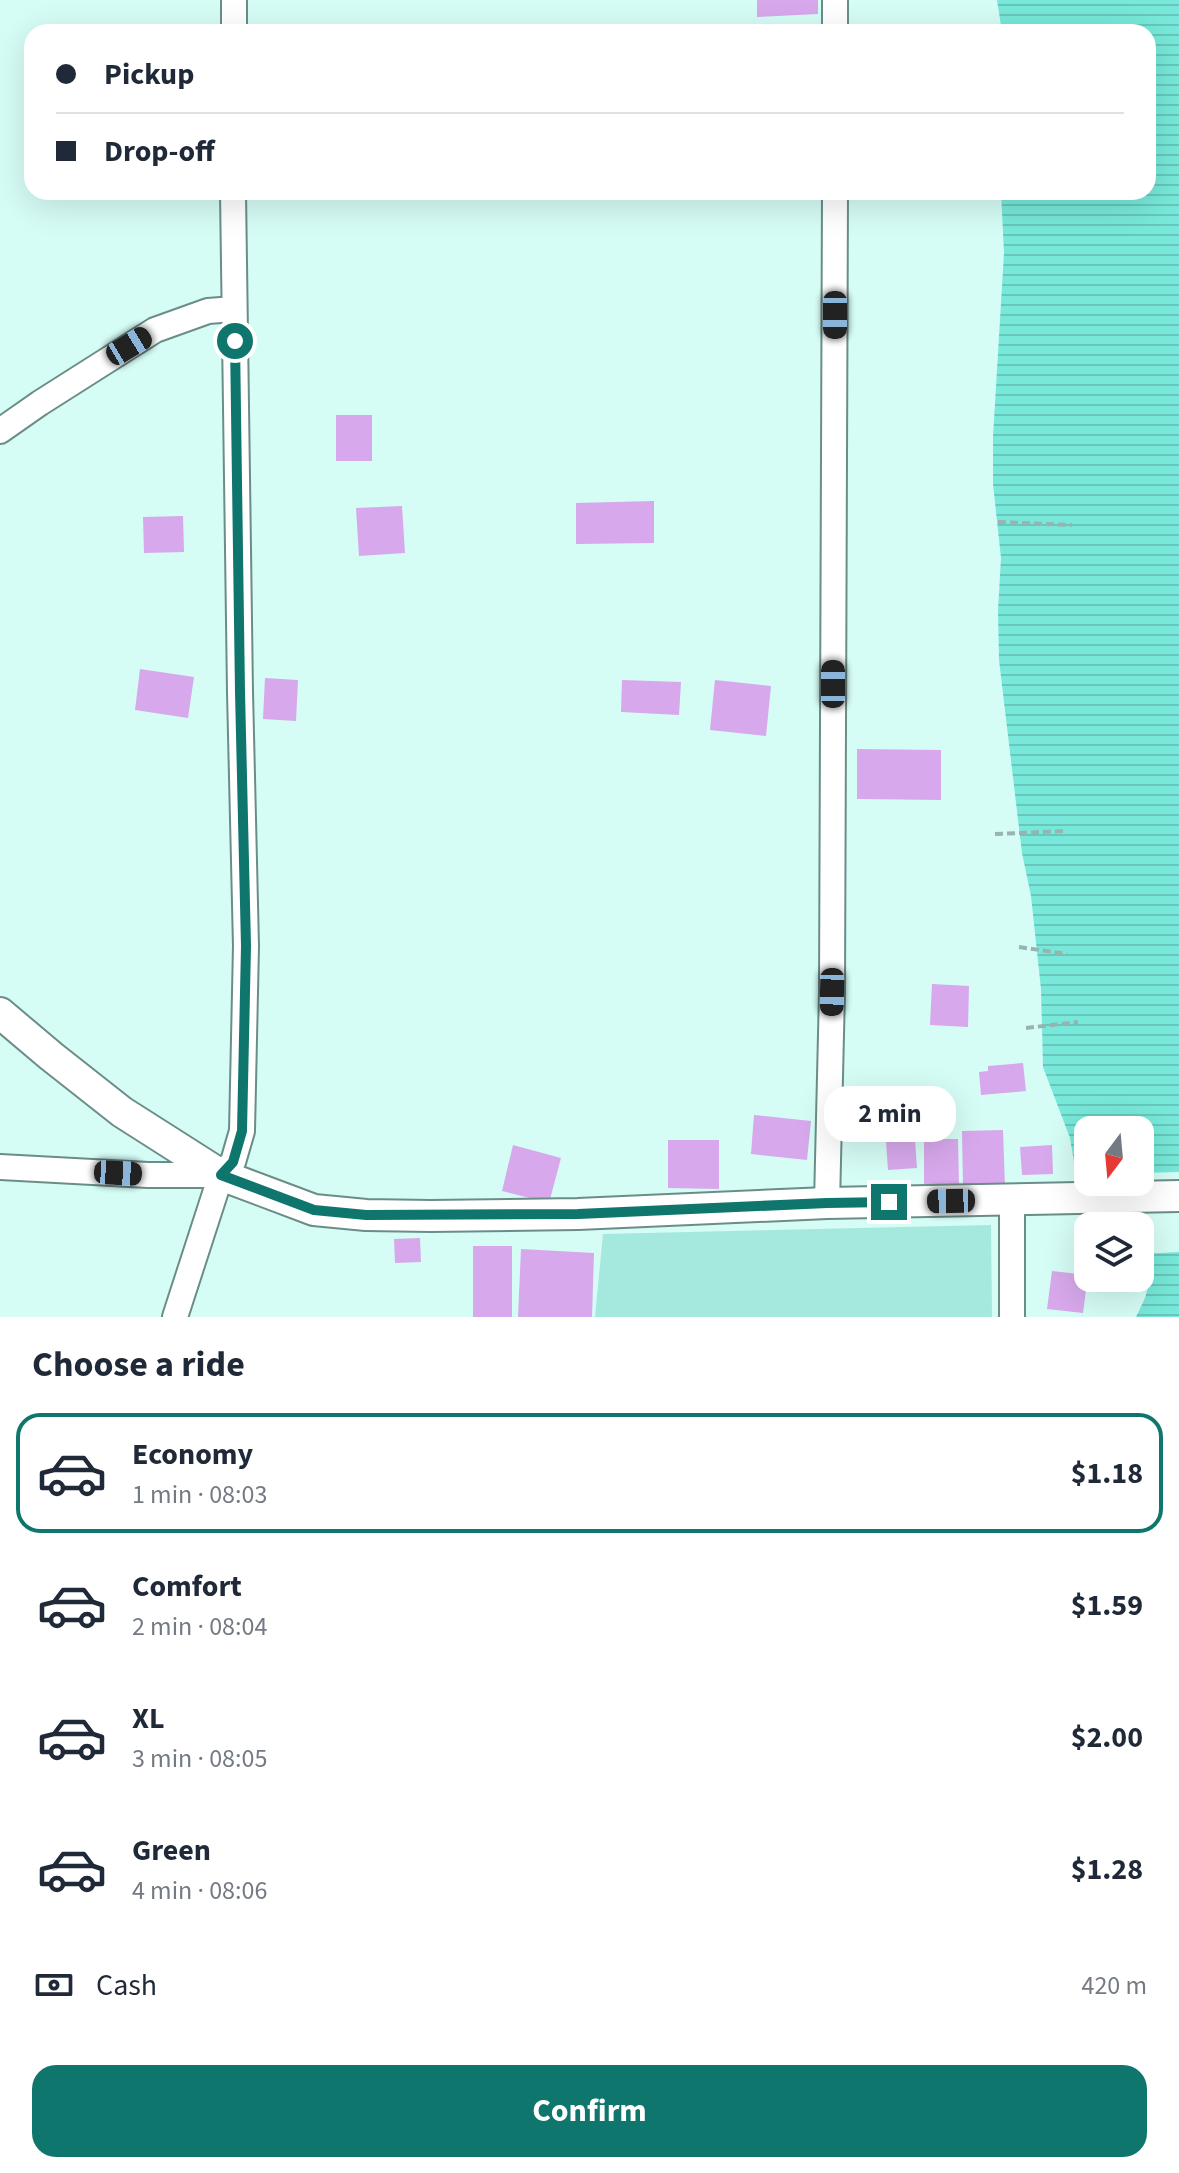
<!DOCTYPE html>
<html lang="en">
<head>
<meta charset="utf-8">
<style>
  :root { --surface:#fff; --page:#f6f6f7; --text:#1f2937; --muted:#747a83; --line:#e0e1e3; --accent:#0f766e }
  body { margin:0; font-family:"Source Sans 3",sans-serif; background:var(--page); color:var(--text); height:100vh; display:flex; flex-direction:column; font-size:30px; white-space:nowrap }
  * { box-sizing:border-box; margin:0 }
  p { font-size:26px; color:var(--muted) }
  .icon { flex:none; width:44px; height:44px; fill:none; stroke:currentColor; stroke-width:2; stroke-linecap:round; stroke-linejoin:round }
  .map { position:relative; height:1317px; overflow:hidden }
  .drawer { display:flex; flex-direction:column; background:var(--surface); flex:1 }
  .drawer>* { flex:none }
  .top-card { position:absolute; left:24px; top:24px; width:1132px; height:176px; border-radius:24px; box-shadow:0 8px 32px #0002; display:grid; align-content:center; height:176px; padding:0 32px; background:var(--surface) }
  .needle { width:52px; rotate:196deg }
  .fabs { position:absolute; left:1074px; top:1116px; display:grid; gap:16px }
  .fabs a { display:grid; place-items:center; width:80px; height:80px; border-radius:16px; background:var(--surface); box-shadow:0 8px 32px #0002; font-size:40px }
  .end { position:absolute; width:36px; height:36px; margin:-18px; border:10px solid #0f766e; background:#fff; box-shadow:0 0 0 4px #fff }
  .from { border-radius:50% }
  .bubble { position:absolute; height:56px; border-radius:24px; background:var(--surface); box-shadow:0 8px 32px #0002; font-size:26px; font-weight:700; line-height:56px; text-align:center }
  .car { position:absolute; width:24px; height:48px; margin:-24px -12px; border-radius:10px; box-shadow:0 0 6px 2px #0007; background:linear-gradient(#222 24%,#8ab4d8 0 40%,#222 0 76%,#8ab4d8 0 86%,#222 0) }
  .top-card b { display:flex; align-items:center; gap:28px; height:76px; font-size:30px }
  .top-card b+b { border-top:2px solid var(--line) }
  .top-card i { width:20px; height:20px; background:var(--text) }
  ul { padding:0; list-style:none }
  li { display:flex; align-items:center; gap:24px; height:120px; margin:0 16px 12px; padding:0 16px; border:4px solid transparent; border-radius:24px }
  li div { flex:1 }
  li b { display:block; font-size:30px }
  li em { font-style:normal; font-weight:700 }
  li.on { border-color:var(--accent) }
  li>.icon { width:72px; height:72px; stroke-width:1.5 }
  h2 { padding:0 32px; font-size:36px; line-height:96px }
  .pay { display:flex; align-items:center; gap:20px; height:88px; padding:0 32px; font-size:30px }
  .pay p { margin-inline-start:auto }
  .action { display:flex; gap:16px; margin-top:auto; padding:16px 32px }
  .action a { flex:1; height:92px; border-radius:24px; background:var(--accent); color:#fff; font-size:32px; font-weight:700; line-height:92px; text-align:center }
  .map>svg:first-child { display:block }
  .pitch { fill:#a5e8de }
  .water { fill:url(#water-rules) }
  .pier { fill:#d6fcf6 }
  .building { fill:#d7a8eb }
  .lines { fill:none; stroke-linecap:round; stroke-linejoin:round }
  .minor-casing { stroke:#6b8d88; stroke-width:28 }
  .major-casing { stroke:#6b8d88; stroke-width:34 }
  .path { stroke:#97b4b0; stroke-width:4; stroke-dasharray:8 4; stroke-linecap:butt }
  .minor { stroke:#fff; stroke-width:24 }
  .major { stroke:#fff; stroke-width:30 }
  .route { stroke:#0f766e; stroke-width:10 }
</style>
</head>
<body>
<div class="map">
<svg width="1179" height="1317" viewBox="0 0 1179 1317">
  <defs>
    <pattern id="water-rules" width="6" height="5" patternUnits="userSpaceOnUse" patternTransform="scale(2)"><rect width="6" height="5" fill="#77e8d9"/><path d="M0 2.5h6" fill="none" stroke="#66c7ba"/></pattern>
  </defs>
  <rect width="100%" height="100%" fill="#d6fcf6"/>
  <path class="pitch" d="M991 1225 992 1317H595L603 1234Z"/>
  <path class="water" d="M997 0H1179V1317H1136L1145 1298 1154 1266 1140 1259V1226H1127L1125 1182H1140V1130H1088V1174H1076L1070 1138 1043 1067 1041 989 1031 896 1022 853 999 660 998 610 1001 558 993 484V437L1004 253 1001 192H1148V32H1002Z"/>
  <path class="pier" d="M1179 1172V1252L1140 1254V1226H1127L1125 1182H1140V1173Z"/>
  <path class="building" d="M757 0H818V14L757 17Z
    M336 415H372V461H336Z
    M654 501V543L576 544V503Z
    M402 506 405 553 359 556 356 508Z
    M183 516 184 552 144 553 143 517Z
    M140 669 194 677 188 718 135 710Z
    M265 678 298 680 296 721 263 719Z
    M622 680 681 682 679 715 621 712Z
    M715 680 771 686 766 736 710 730Z
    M857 749 941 750V800L857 799Z
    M932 984 969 986 968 1027 930 1025Z
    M1023 1063 1026 1091 981 1095 979 1072 988 1071V1066Z
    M754 1115 811 1121 807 1160 751 1154Z
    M1003 1130 1005 1187 963 1188 962 1131Z
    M924 1139H958L959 1185H924Z
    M668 1140H719V1189L668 1188Z
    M915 1140 917 1168 888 1170 886 1142Z
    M513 1145 561 1158 549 1203 502 1191Z
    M1052 1145 1053 1174 1022 1175 1020 1147Z
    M420 1238 421 1262 395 1263 394 1239Z
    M473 1246H512V1317H473Z
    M521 1249 594 1253 592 1317H518Z
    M1052 1271 1088 1275 1083 1313 1047 1309Z"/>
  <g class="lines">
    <g class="minor-casing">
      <path id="minor" d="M234 32V0
        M835 32V0
        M0 431 40 403 155 330 208 311 234 309
        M0 1167 148 1175H221
        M827 1203 832 992 835 192
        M175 1317 221 1175 233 1162 242 1131 246 946 240 692 233 192
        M1012 1317V1200"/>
    </g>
    <g class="major-casing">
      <path id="major" d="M0 1013 51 1056 122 1112 221 1175 314 1210 366 1215 431 1216 578 1214 827 1203 1179 1196"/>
    </g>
    <path class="path" d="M998 522 1072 525
      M995 834 1064 831
      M1019 947 1067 954
      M1026 1028 1078 1022"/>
    <use href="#minor" class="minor"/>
    <use href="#major" class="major"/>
  </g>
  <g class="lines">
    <path class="route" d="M235 341 240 692 246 946 242 1131 233 1162 221 1175 314 1210 366 1215 578 1214 827 1203 889 1202"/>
  </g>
</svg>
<div class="fabs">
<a><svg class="needle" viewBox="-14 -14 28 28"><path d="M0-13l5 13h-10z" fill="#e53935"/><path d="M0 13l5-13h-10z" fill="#747a83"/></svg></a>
<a><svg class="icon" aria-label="layers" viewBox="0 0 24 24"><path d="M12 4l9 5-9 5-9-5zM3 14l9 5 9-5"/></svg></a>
</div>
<i class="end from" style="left:235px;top:341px"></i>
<i class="end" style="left:889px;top:1202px"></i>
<div class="bubble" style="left:824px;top:1086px;width:132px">2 min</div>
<i class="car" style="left:835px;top:315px;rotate:180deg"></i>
<i class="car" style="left:129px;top:346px;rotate:59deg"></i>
<i class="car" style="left:833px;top:684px;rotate:0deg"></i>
<i class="car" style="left:832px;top:992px;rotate:181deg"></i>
<i class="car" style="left:118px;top:1173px;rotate:93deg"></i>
<i class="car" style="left:951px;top:1201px;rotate:269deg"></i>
<div class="top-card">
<b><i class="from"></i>Pickup</b>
<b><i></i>Drop-off</b>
</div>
</div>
<section class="drawer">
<h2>Choose a ride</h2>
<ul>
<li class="on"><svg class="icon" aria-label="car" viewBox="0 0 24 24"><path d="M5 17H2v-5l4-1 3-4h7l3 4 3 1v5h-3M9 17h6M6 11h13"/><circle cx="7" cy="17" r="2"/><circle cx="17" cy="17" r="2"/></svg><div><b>Economy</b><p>1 min · 08:03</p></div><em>$1.18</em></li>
<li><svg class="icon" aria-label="car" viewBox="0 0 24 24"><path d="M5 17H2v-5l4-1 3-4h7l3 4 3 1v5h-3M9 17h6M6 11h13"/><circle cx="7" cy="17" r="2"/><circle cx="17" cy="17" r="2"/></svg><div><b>Comfort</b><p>2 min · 08:04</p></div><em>$1.59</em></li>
<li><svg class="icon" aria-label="car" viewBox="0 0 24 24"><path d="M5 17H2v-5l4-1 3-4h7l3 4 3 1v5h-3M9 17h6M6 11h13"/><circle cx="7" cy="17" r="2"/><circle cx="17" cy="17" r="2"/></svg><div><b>XL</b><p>3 min · 08:05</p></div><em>$2.00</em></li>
<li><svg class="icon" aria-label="car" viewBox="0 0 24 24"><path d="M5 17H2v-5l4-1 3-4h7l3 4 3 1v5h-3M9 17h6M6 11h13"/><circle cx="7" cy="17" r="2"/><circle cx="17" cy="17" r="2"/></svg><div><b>Green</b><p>4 min · 08:06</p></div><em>$1.28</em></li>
</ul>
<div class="pay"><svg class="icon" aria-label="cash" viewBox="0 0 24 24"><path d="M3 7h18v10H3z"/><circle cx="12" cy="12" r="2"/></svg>Cash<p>420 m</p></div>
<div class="action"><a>Confirm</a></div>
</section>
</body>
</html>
